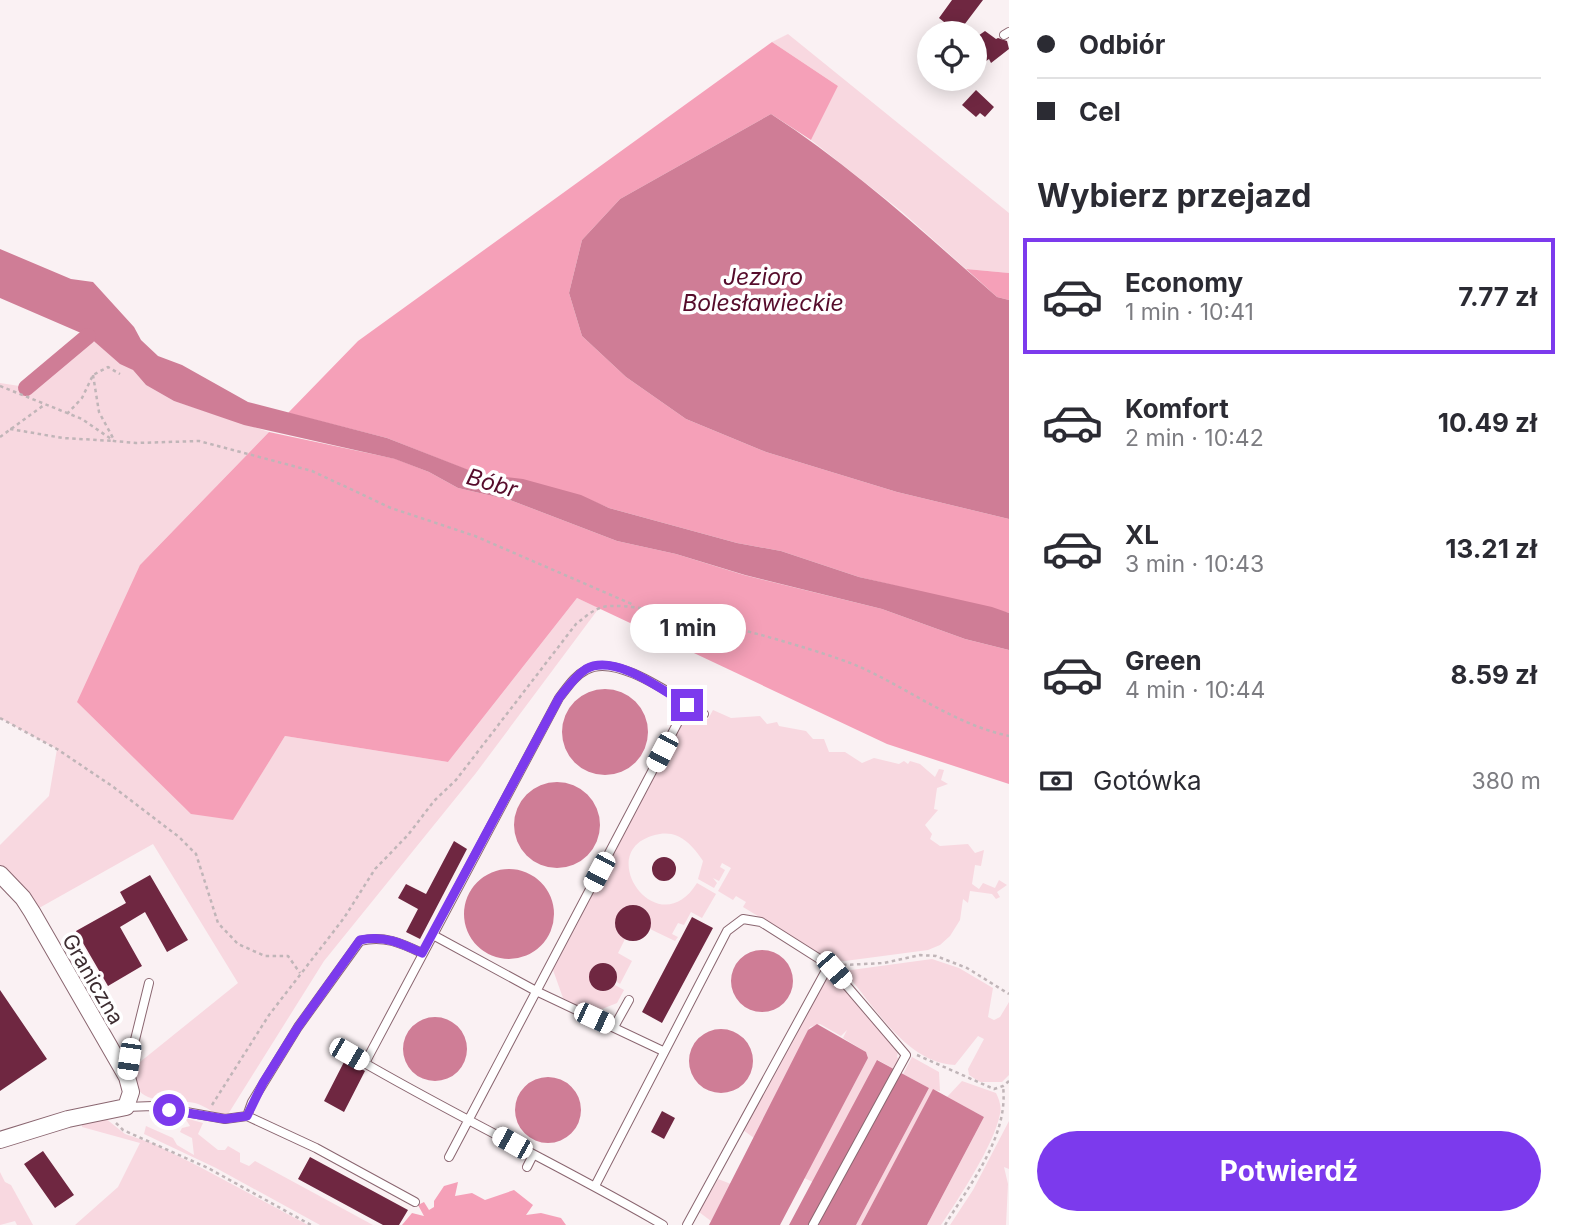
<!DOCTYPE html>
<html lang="pl">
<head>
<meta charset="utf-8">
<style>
  :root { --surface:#fff; --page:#f7f7f7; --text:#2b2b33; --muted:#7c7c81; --line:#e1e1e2; --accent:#7c3aed }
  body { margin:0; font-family:Inter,sans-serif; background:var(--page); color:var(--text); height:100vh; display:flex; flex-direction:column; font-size:26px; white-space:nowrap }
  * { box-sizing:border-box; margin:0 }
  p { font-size:23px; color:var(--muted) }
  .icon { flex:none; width:38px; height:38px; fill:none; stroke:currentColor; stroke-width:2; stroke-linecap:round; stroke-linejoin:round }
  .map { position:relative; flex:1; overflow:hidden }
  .details { display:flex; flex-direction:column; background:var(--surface); width:560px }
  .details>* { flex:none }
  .banner { display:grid; align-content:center; height:154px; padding:0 28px; background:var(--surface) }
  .controls { position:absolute; left:917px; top:21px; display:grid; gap:14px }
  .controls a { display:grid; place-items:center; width:70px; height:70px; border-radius:50%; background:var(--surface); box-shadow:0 4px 18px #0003; font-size:35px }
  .end { position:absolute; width:32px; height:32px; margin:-16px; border:9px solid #7c3aed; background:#fff; box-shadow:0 0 0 4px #fff }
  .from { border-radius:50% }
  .bubble { position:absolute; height:49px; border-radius:24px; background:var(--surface); box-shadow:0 4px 18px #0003; font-size:23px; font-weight:700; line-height:49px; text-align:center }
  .car { position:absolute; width:21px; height:42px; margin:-21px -10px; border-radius:9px; box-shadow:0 0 5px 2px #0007; background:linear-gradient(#fff 24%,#345 0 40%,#fff 0 76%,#345 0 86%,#fff 0) }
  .banner b { display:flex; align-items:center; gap:24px; height:66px; font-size:26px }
  .banner b+b { border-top:2px solid var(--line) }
  .banner i { width:18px; height:18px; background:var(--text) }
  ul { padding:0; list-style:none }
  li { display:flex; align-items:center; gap:21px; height:116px; margin:0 14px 10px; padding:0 14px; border:4px solid transparent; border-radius:0px }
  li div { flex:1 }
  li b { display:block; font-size:26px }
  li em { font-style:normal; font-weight:700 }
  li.selected { border-color:var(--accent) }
  li>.icon { width:63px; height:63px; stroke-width:1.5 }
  h2 { padding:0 28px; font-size:32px; line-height:84px }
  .pay { display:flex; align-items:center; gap:18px; height:77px; padding:0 28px; font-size:26px }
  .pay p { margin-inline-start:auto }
  .primary-button { display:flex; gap:14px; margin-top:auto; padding:14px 28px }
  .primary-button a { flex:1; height:80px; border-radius:42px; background:var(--accent); color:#fff; font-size:28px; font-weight:700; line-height:80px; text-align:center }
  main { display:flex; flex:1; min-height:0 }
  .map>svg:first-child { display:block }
  .green { fill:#f8d8e0 }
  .forest { fill:#f5a0b8 }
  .water { fill:#cf7d96 }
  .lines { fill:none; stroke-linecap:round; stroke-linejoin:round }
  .canal { stroke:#cf7d96; stroke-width:16 }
  .building { fill:#6f2741 }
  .service-casing { stroke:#8a6670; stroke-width:10 }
  .minor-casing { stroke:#8a6670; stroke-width:18 }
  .path { stroke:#c0b5b8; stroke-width:2.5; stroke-dasharray:3.5 3.5; stroke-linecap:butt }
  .service { stroke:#fff; stroke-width:8 }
  .minor { stroke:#fff; stroke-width:16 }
  .route { stroke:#7c3aed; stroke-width:9 }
  .labels { text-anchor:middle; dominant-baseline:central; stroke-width:7; stroke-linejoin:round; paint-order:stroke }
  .street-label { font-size:21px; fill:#3d2d31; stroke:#fff }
  .water-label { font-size:23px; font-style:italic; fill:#560c2b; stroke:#fff }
</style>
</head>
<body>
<main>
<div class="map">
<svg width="1009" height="1225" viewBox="0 0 1009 1225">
  <rect width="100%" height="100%" fill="#faf1f3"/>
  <path class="green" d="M788 34 1009 213V273L966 269 901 211 811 140 838 86 772 42Z
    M88 336 117 361 133 370 146 385 174 401 269 432 140 565 233 819 285 736 448 762 577 598 599 608 476 773 324 961 225 1119C216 1114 205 1106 195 1103 168 1098 122 1108 140 1062L238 983 153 844 32 912 0 874V845L49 796 57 749 0 718V383L26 387Z
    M713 710 731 718 760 716 767 724 777 722 779 726 806 731 813 739H824L829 752H845L862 763 874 758 899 764 904 761 908 764 910 761 920 764 935 777 939 769 944 770 941 780 948 784 937 788 934 809 938 810 925 825 932 834 930 839 940 846 968 844 975 853 984 850 981 866 975 865 972 884 979 889 983 883 995 888 999 880 1007 885 997 892 1000 897 996 899 992 894 970 891 968 903 963 899 960 920 950 936 940 945 928 950 845 961 830 960 743 907 746 902 736 896 733 900 718 891 731 868 722 863 720 867 725 870 719 881 713 878 717 883 714 888 698 879 703 861C693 846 680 831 660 834 588 846 657 948 697 883L716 894 702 918 691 912 684 925 678 923 672 934 678 937 675 941 650 929V918C646 906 636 902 624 907L615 923 617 932 625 939 618 953 632 961 620 984 617 982 616 970 607 963 593 967 589 978C592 992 605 996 615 985L624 990 617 1003 592 1013 563 998 553 970 682 723 694 715 708 719Z
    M932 959 959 968 993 988 988 1017 994 1020 1000 1017 1009 1002V1075L1002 1082H980L969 1075 968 1069 984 1039 978 1036 955 1065C906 1063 873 1004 844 971Z
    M831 975 898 1052 897 1057 899 1059 894 1069 878 1060 813 1182 804 1178 868 1058 866 1052 843 1038 847 1030 841 1036 820 1024 810 1027 754 1138 743 1130 825 980Z
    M912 1057 939 1072 940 1091 933 1090 861 1225H856L929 1088 903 1074Z
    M962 1081 996 1093C999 1099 1002 1107 1000 1114 994 1145 959 1198 941 1225H927L984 1117 947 1097Z
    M105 1118 125 1134 152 1143 198 1166 308 1225H75L118 1187 140 1143 82 1127V1123Z
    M185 1118 203 1123 198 1134 218 1150H225L228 1146 240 1153V1162L249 1166 255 1161 373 1225H320L216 1168 144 1134 146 1126 173 1138 177 1145 194 1155 192 1138 180 1132 182 1128 190 1126Z
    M1009 1121V1169L1004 1167 1008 1184 1006 1225H950L973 1190Z
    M0 1172 5 1182 11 1185 33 1225H17L15 1221 0 1225Z
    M718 1179 731 1184 711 1221 699 1212Z"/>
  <path class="forest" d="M772 42 838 86 811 140 771 114 620 199 582 240 569 293 582 336 626 377 686 419 766 452 897 492 1009 519V613L859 577 781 551 737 543 609 508 583 497 480 475 387 438 288 413 358 341Z
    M966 269 1009 273V300L997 297Z
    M269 432 396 459 429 472 458 488 510 500 617 541 676 554 744 575 882 609 965 639 1009 650V784L887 744 577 598 448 762 285 736 233 820 191 814 77 702 140 565Z
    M458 1182 455 1196 472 1193 485 1200 514 1190 533 1205 526 1215 541 1213 561 1218 566 1225H402L412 1213 424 1216 418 1205 424 1202 429 1210 434 1207V1201L444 1186Z"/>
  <path class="water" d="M771 114C853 167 924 233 997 297L1009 300V519L897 492 766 452 686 419 626 377 582 336 569 293 582 240 620 199Z
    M0 249 71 279 93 282 134 327 141 340 158 356 182 365 248 402 387 438 479 474 523 479 581 495 609 508 737 543 781 551 859 577 992 607 1009 613V650L965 639 882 609 745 575 676 554 617 541 510 500 458 488 429 472 395 459 244 425 174 401 146 385 133 370 120 364 88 336 0 298Z
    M562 732a43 43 0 1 1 86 0a43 43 0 1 1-86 0Z
    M514 825a43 43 0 1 1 86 0a43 43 0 1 1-86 0Z
    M464 914a45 45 0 1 1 90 0a45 45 0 1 1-90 0Z
    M731 981a31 31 0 1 1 62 0a31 31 0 1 1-62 0Z
    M403 1049a32 32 0 1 1 64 0a32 32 0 1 1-64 0Z
    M817 1024 866 1052 868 1058 780 1225H709L808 1030Z
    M689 1061a32 32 0 1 1 64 0a32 32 0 1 1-64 0Z
    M877 1060 929 1088 856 1225H789Z
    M515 1110a33 33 0 1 1 66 0a33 33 0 1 1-66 0Z
    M933 1089 984 1117 927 1225H861Z"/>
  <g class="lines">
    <path class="canal" d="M26 388 88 336"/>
  </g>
  <path class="building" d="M952 0H983L958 33 939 18Z
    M985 31 996 39 998 38 1007 41 1009 49 991 63 989 59 975 69V38Z
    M976 90 994 107 985 117 980 113 976 117 962 105Z
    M454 841 467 849 420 939 406 932 418 909 398 898 406 884 426 894Z
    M652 869a12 12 0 1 1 24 0a12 12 0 1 1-24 0Z
    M150 875 188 940 167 952 145 912 120 927 142 966 108 986 76 931 126 903 120 892Z
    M615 923a18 18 0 1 1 36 0a18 18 0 1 1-36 0Z
    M692 917 713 928 662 1023 642 1012Z
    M589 977a14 14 0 1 1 28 0a14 14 0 1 1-28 0Z
    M0 990 47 1059 0 1091Z
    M345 1060 365 1071 344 1112 324 1101Z
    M662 1111 675 1118 664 1139 651 1132Z
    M43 1151 74 1195 55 1208 24 1164Z
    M310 1157 408 1210 399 1225H383L298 1179Z"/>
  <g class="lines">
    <g class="service-casing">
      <path id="service" d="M1004 35 1009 32
        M433 935 536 991 663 1051
        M614 1027 629 1000
        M349 1054C452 1115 560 1165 663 1225
        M365 1063 559 698C567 688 574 676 586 670 616 652 676 698 704 714
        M127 1072 149 983
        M126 1107 153 1106 225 1119 247 1116 316 1148 415 1202
        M247 1116 252 1102 298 1027 360 941C384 935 401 943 422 953
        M449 1157 687 705
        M527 1167 533 1155
        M595 1186 727 931 743 919 761 922 829 965 687 1225
        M813 1225 906 1055 829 965"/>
    </g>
    <g class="minor-casing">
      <path id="minor" d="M0 874 23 898 32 912 127 1077 131 1092 126 1107 68 1119 0 1140"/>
    </g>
    <path class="path" d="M93 375 99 412 113 438
      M0 386 82 419 114 441 136 443 199 441 312 471 391 508 475 536 634 605
      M67 414 82 398 93 375 108 367 120 374
      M10 429 63 438 114 441
      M0 437 44 405
      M0 718 57 749 112 786 179 837 196 854 218 923 238 944 265 956H288L300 973
      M843 965 884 963 920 955 936 956 967 968 1009 994
      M917 1055 994 1089 1003 1086 1009 1081
      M212 1105 269 1015 344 918 375 869 408 835 434 801 456 780 576 624C584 618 592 610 603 607 640 598 820 649 860 667 911 690 954 724 1009 736
      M116 1123 123 1130 208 1168 311 1225
      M945 1225C970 1184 1009 1136 1003 1086"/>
    <use href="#service" class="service"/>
    <use href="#minor" class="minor"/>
  </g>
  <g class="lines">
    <path class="route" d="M169 1110 225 1119 247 1116 263 1083 298 1027 360 940C384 935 401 943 422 953L559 698C567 688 575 676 586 669 615 653 662 690 687 705"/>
  </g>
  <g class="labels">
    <g class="street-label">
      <text transform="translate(93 979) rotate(60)">Graniczna</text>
    </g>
    <g class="water-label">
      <text x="763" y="277">Jezioro<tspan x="763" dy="26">Bolesławieckie</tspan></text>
      <text transform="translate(492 483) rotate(16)">Bóbr</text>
    </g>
  </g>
</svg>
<div class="controls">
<a><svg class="icon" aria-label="locate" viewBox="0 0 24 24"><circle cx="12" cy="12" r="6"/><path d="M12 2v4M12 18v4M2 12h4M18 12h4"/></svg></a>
</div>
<i class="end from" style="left:169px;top:1110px"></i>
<i class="end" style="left:687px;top:705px"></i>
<div class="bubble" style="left:630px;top:604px;width:116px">1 min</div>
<i class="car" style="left:662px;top:752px;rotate:208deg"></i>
<i class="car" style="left:599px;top:872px;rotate:208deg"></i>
<i class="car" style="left:834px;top:970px;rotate:139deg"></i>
<i class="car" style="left:594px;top:1018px;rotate:115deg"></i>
<i class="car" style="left:349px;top:1054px;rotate:120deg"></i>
<i class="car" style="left:129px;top:1059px;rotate:188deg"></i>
<i class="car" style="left:512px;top:1143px;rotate:299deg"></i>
</div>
<section class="details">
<div class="banner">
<b><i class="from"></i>Odbiór</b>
<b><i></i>Cel</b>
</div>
<h2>Wybierz przejazd</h2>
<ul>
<li class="selected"><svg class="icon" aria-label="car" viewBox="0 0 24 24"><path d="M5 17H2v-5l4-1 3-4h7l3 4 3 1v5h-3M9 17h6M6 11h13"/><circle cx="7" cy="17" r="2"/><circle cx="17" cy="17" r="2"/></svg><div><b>Economy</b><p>1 min · 10:41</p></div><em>7.77 zł</em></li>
<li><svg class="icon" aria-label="car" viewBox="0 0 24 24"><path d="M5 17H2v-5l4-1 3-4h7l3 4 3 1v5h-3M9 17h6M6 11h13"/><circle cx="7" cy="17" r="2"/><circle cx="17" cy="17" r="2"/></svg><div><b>Komfort</b><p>2 min · 10:42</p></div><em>10.49 zł</em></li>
<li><svg class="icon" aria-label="car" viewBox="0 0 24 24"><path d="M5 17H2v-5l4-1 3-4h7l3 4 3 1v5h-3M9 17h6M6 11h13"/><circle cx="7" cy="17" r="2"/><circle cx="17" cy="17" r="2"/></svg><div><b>XL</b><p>3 min · 10:43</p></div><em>13.21 zł</em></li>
<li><svg class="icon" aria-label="car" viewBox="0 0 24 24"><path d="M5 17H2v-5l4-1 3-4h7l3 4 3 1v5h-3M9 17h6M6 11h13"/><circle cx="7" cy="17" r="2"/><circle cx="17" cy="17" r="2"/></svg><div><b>Green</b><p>4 min · 10:44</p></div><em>8.59 zł</em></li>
</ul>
<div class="pay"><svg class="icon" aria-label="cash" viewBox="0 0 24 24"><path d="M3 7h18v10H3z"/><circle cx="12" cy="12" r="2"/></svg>Gotówka<p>380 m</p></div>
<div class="primary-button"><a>Potwierdź</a></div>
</section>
</main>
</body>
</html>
